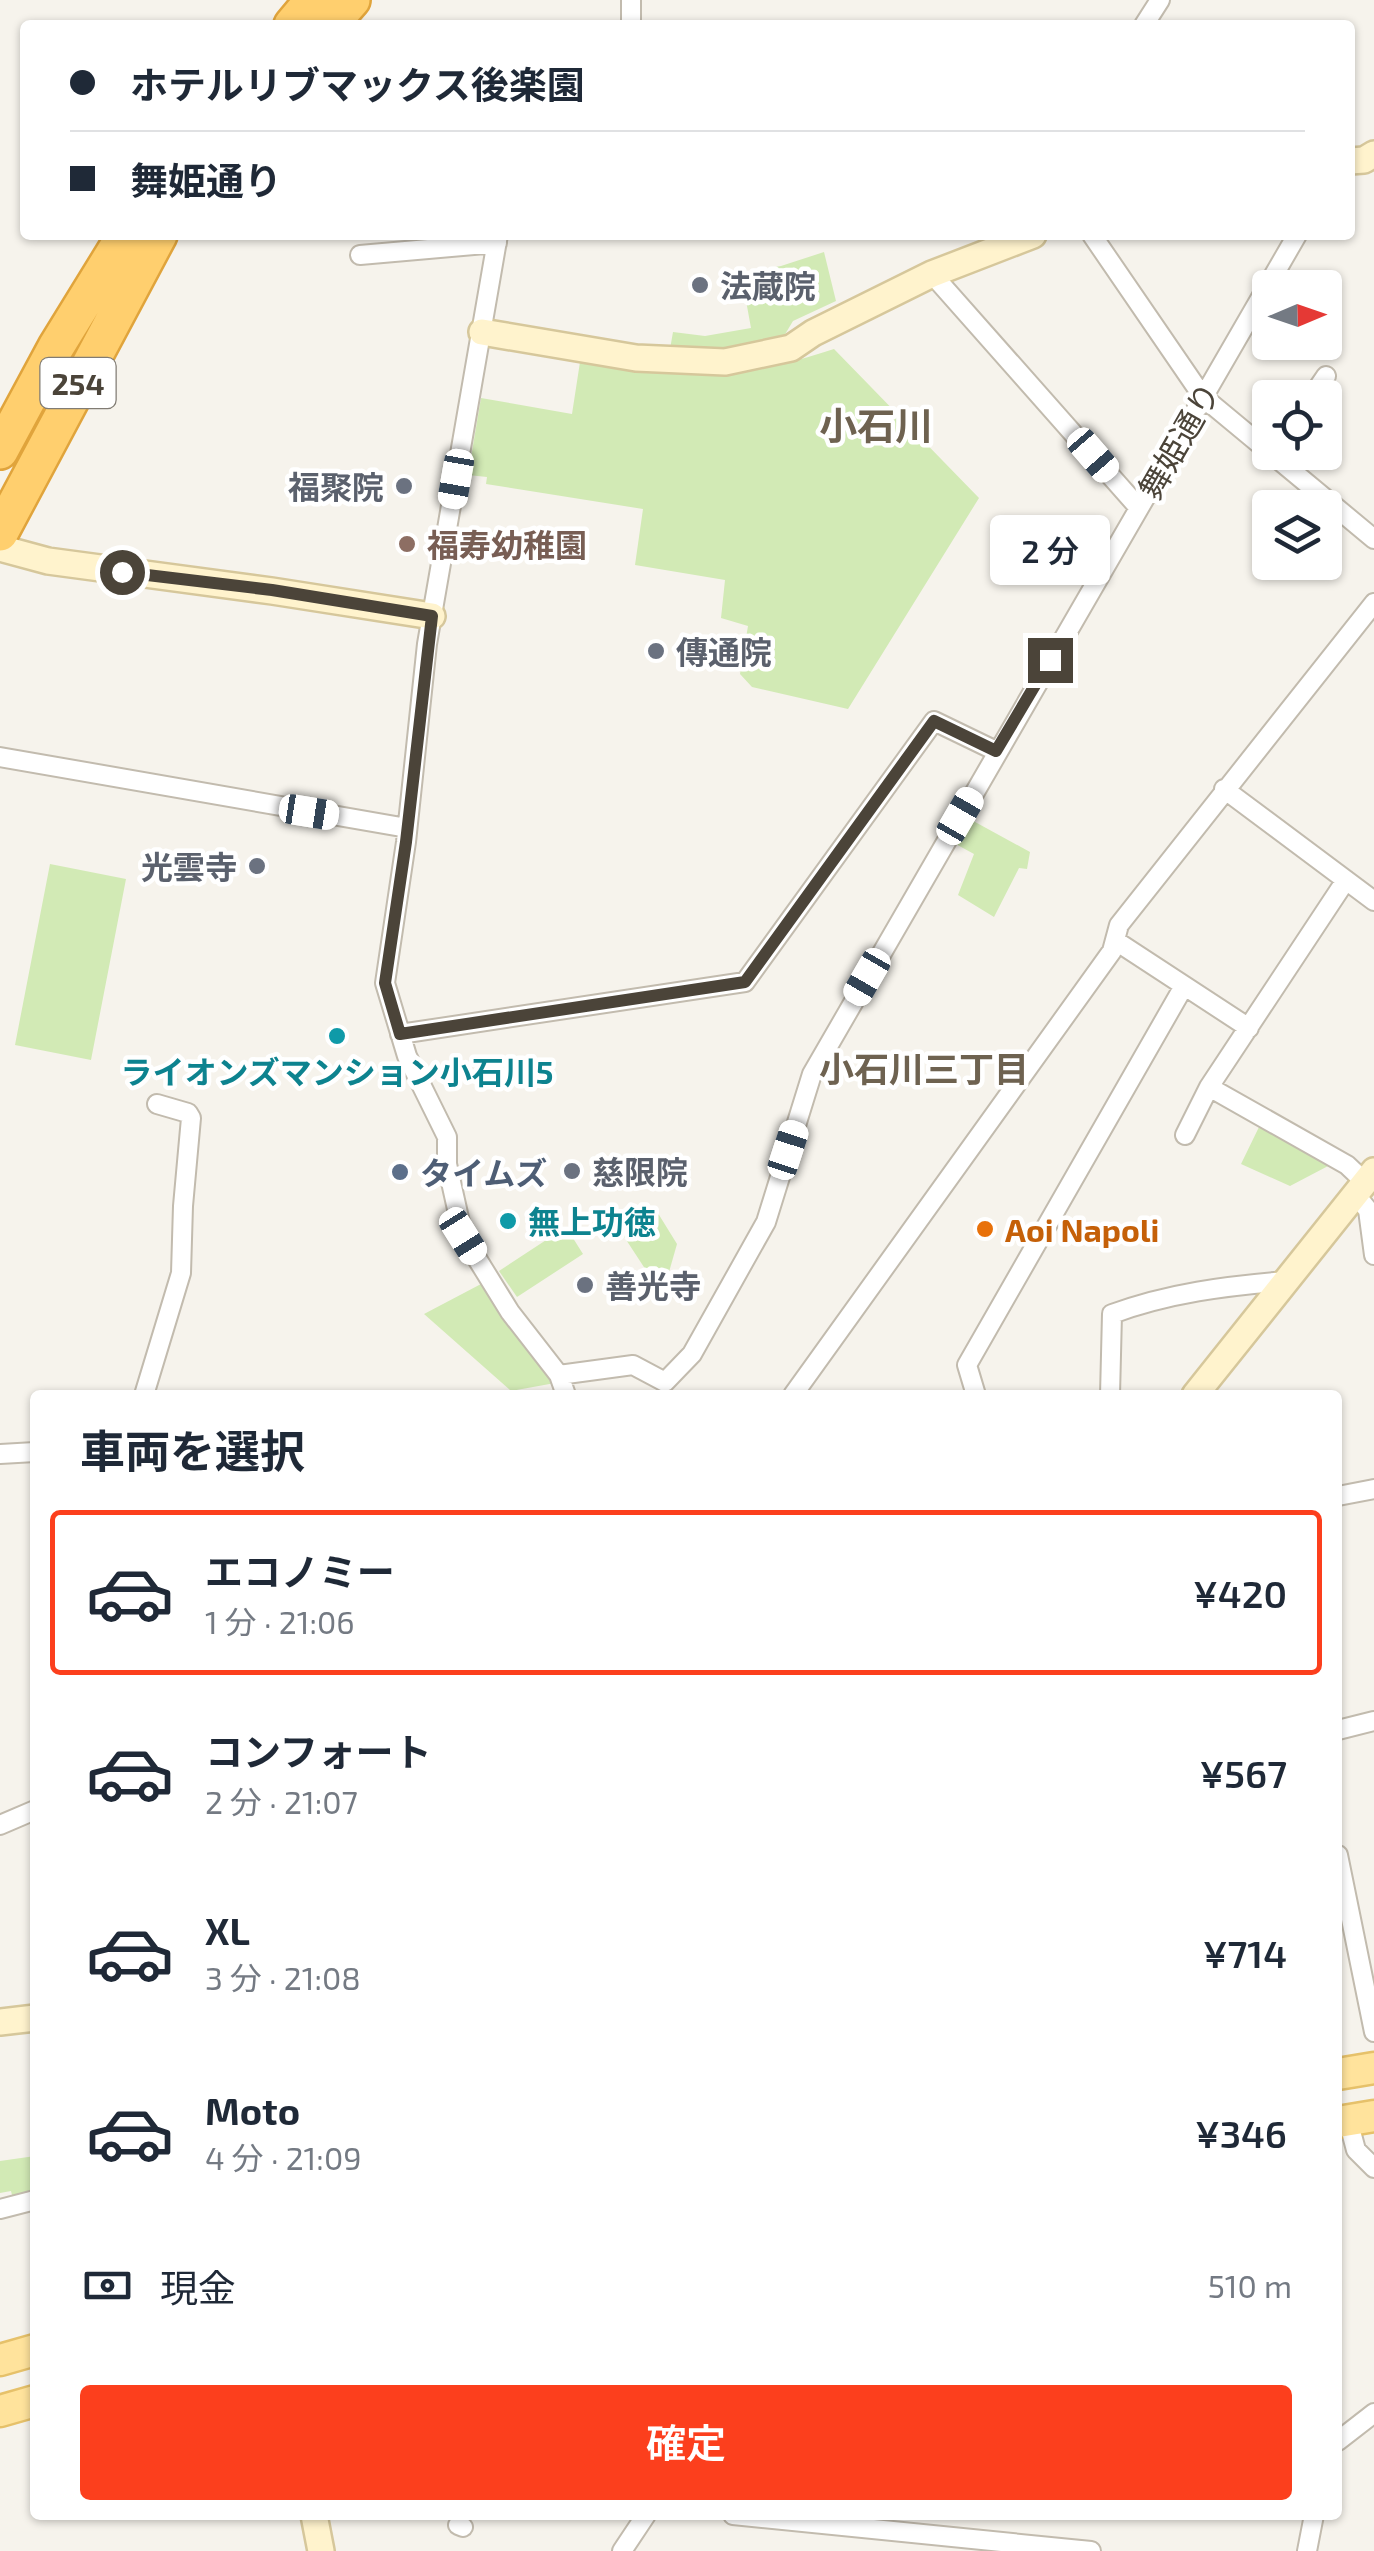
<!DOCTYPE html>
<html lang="ja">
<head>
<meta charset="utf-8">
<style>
  :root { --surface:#fff; --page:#f2f2f3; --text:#1f2937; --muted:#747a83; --line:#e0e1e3; --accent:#fc3f1d }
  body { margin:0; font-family:"Exo 2","Noto Sans JP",sans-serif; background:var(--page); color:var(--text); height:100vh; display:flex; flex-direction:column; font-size:38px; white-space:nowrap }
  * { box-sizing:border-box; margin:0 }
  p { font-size:32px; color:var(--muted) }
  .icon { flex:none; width:55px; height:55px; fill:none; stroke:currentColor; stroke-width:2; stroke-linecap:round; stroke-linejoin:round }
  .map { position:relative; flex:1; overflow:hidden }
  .details { position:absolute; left:30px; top:1390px; width:1312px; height:1130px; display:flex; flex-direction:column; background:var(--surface); border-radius:10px; box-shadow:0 2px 8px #0004 }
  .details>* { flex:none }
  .banner { position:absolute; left:20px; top:20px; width:1335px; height:220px; border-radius:10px; box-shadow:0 2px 8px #0004; display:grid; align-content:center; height:220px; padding:0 50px; background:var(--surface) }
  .needle { width:65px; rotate:88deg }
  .buttons { position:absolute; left:1252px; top:270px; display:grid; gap:20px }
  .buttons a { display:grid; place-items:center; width:90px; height:90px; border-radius:10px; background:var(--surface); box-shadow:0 2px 8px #0004; font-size:50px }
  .end { position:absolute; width:45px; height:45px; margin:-22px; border:12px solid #4b4439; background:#fff; box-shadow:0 0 0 5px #fff }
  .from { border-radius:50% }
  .bubble { position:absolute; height:70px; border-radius:10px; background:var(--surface); box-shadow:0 2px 8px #0004; font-size:32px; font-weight:600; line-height:70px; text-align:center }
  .car { position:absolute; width:30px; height:60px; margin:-30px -15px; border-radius:12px; box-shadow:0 0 8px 2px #0007; background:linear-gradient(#fff 24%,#345 0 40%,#fff 0 76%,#345 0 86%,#fff 0) }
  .banner b { display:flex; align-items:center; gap:35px; height:95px; font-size:38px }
  .banner b+b { border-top:2px solid var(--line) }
  .banner i { width:25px; height:25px; background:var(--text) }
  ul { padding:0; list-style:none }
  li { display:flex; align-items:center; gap:30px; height:165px; margin:0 20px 15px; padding:0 30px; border:5px solid transparent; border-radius:10px }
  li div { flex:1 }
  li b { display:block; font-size:38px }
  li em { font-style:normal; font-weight:600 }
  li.active { border-color:var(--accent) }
  li>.icon { width:90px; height:90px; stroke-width:1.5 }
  h2 { padding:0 50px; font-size:45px; line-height:120px }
  .pay { display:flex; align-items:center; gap:25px; height:110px; padding:0 50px; font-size:38px }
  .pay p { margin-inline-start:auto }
  .button { display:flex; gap:20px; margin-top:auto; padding:20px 50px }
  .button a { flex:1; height:115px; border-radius:10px; background:var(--accent); color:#fff; font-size:40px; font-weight:600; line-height:115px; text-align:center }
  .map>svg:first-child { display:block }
  .green { fill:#d2eab5 }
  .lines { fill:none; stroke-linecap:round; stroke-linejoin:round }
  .street-casing { stroke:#c2bbae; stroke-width:22 }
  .secondary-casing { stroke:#d6c79b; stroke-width:30 }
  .primary-casing { stroke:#e6c16a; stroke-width:35 }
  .highway-casing { stroke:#e0a43c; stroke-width:40 }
  .street { stroke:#fff; stroke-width:18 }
  .secondary { stroke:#fff3cd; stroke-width:25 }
  .primary { stroke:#ffe39c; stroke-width:30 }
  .highway { stroke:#ffcf6e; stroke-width:35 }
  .route { stroke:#4b4439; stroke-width:12 }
  .worship-dot { fill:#6b7280; stroke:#fff; stroke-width:4 }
  .education-dot { fill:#8d6e63; stroke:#fff; stroke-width:4 }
  .culture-dot { fill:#0f9aa8; stroke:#fff; stroke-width:4 }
  .service-dot { fill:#5c6f8a; stroke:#fff; stroke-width:4 }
  .food-dot { fill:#e8710a; stroke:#fff; stroke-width:4 }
  .labels { text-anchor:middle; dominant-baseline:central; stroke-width:9; stroke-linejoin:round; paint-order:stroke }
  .shield { fill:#fff; stroke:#817c74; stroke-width:2.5 }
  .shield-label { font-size:30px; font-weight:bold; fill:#4b4439 }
  .worship-label { font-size:32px; font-weight:bold; fill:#5b616d; stroke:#fff; text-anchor:start }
  .street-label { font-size:32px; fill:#4b4439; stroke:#fff }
  .education-label { font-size:32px; font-weight:bold; fill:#785e54; stroke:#fff; text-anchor:start }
  .culture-label { font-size:32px; font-weight:bold; fill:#0d838f; stroke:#fff }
  .service-label { font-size:32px; font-weight:bold; fill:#4e5e75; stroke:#fff; text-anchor:start }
  .food-label { font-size:32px; font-weight:bold; fill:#c56008; stroke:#fff; text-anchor:start }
  .neighbourhood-label { font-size:35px; font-weight:bold; fill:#6e6250; stroke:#fff }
  .quarter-label { font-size:38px; font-weight:bold; fill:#6e6250; stroke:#fff }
</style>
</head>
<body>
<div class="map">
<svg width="1374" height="2551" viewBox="0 0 1374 2551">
  <rect width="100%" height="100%" fill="#f6f3ec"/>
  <path class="green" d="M824 252 836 301 793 321 784 336 717 353 670 349 673 332 705 336 751 328 741 273 781 266Z
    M834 349 979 498 848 709 752 687 740 674 748 626 721 618 725 580 635 565 643 509 486 484 487 477 468 475 481 398 572 414 580 362C627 369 679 377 728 373 763 371 800 360 834 349Z
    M966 817 1030 852 1027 869 1019 868 994 917 958 895 974 854 952 842Z
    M50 864 126 879 91 1060 15 1045Z
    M1259 1127 1330 1165 1290 1186 1241 1164Z
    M656 1210 677 1244 669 1272 657 1287 621 1232Z
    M566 1227 583 1254 517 1297 499 1271Z
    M481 1284 555 1383 511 1391 424 1314Z
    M35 2156V2199L14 2203 11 2191 0 2193V2161Z"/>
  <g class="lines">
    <g class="street-casing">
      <path id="street" d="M631 0V25
        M1144 25 1160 0
        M498 235 427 644 406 842 385 983 407 1056 447 1137V1164L463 1236 510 1312 559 1375 566 1395
        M1092 235 1203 397 1374 539
        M360 255 497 243
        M932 274 1139 508
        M1311 398 1326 376
        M0 757 407 828
        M1224 789 1374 901
        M1116 941 1249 1028
        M400 1034 745 982 934 721 996 751
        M1209 1087 1347 1165 1365 1182
        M1185 1135 1209 1087 1346 880
        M1355 1194 1368 1210 1374 1255
        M559 1375 633 1365 665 1382
        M665 1382 692 1354 766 1222 812 1074 1297 235
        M144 1395 181 1273 183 1206 191 1118 188 1113 157 1104
        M793 1395 1112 951 1119 925 1374 603
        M976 1395 967 1365 1184 986
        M1110 1395 1112 1314C1169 1293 1226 1286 1286 1281
        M0 1454 35 1452
        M1338 1496 1374 1489
        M1338 1730 1374 1721
        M0 1825 35 1810
        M1338 1855 1374 2032
        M1348 2120 1356 2150 1374 2168
        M0 2209 35 2200
        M1338 2441 1374 2413
        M733 2515 1091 2551
        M458 2525 463 2527
        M622 2551 646 2515
        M1307 2551 1314 2515"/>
    </g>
    <g class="secondary-casing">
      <path id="secondary" d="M1350 161 1364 160 1374 154
        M482 332 636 358 725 362 791 348 813 333 932 274 1033 235
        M0 548 48 561 272 591 432 616
        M1195 1395 1374 1171
        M0 2022 35 2018
        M314 2515 321 2551"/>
    </g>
    <g class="primary-casing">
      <path id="primary" d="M1338 2074 1374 2068
        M1338 2122 1374 2116
        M0 2360 35 2350
        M0 2411 35 2401"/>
    </g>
    <g class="highway-casing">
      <path id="highway" d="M292 25 313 0
        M330 25 352 0
        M0 451 56 347 125 235
        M0 533 159 235"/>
    </g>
    <use href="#street" class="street"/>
    <use href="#secondary" class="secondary"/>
    <use href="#primary" class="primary"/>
    <use href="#highway" class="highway"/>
  </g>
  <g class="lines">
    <path class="route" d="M122 572 272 590 432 616 406 842 385 983 400 1034 745 982 934 721 996 751 1050 660"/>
  </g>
  <g class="worship-dot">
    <circle cx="700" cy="285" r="10"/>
    <circle cx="404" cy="486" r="10"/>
    <circle cx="656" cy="651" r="10"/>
    <circle cx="257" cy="866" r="10"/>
    <circle cx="572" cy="1171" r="10"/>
    <circle cx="585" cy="1285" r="10"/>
  </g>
  <circle class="education-dot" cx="407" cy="544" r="10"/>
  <g class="culture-dot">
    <circle cx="337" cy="1036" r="10"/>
    <circle cx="508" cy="1221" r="10"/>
  </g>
  <circle class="service-dot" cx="400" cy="1172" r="10"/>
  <circle class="food-dot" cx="985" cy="1229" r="10"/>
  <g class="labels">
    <rect class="shield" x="40.5" y="358" width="75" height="50" rx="8"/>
    <g class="shield-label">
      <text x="78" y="383">254</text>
    </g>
    <g class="worship-label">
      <text x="720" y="285">法蔵院</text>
      <text x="384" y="486" text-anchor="end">福聚院</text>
      <text x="676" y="651">傳通院</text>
      <text x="237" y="866" text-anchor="end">光雲寺</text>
      <text x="592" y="1171">慈限院</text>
      <text x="605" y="1285">善光寺</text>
    </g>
    <g class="street-label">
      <text transform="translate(1178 440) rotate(-60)">舞姫通り</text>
    </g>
    <g class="education-label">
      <text x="427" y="544">福寿幼稚園</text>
    </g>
    <g class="culture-label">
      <text x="337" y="1071">ライオンズマンション小石川5</text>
      <text x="528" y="1221" text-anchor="start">無上功徳</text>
    </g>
    <g class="service-label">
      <text x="420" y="1172">タイムズ</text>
    </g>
    <g class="food-label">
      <text x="1005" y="1229">Aoi Napoli</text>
    </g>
    <g class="neighbourhood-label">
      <text x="924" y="1068">小石川三丁目</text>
    </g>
    <g class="quarter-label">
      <text x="876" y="425">小石川</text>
    </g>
  </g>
</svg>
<div class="buttons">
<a><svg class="needle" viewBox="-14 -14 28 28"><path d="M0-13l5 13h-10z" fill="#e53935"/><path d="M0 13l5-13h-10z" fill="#747a83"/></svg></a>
<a><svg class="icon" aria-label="locate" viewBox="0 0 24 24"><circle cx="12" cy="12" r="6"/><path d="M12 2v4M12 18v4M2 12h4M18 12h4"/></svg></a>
<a><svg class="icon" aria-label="layers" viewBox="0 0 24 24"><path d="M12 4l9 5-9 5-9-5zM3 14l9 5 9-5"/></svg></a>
</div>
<i class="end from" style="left:122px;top:572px"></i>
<i class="end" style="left:1050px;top:660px"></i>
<div class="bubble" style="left:990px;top:515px;width:120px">2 分</div>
<i class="car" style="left:1093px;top:455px;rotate:139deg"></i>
<i class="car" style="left:456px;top:479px;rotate:190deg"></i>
<i class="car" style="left:309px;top:812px;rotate:99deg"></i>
<i class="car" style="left:960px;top:816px;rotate:30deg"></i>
<i class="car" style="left:867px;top:977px;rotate:210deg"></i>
<i class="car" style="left:788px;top:1150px;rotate:18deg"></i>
<i class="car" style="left:463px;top:1236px;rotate:148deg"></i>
<div class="banner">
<b><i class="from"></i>ホテルリブマックス後楽園</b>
<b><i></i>舞姫通り</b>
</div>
<section class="details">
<h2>車両を選択</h2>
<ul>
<li class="active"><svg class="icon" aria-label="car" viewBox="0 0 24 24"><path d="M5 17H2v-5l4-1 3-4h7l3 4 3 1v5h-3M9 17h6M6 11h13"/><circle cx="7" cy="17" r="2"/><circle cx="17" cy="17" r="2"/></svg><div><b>エコノミー</b><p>1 分 · 21:06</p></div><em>¥420</em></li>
<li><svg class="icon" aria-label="car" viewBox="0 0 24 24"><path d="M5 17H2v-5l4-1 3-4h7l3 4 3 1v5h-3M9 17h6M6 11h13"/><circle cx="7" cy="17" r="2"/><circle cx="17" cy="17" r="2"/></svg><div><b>コンフォート</b><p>2 分 · 21:07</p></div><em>¥567</em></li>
<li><svg class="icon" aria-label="car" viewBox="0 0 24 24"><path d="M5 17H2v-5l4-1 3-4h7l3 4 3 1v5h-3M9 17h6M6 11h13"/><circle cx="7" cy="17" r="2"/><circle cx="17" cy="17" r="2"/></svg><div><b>XL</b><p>3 分 · 21:08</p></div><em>¥714</em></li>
<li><svg class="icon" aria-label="car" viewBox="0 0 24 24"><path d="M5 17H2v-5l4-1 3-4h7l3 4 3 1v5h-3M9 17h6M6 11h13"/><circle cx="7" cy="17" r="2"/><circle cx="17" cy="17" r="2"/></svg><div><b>Moto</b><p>4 分 · 21:09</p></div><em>¥346</em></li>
</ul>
<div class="pay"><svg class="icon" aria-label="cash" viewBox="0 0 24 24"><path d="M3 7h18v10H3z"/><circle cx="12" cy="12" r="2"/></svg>現金<p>510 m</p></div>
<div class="button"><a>確定</a></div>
</section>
</div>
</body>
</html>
